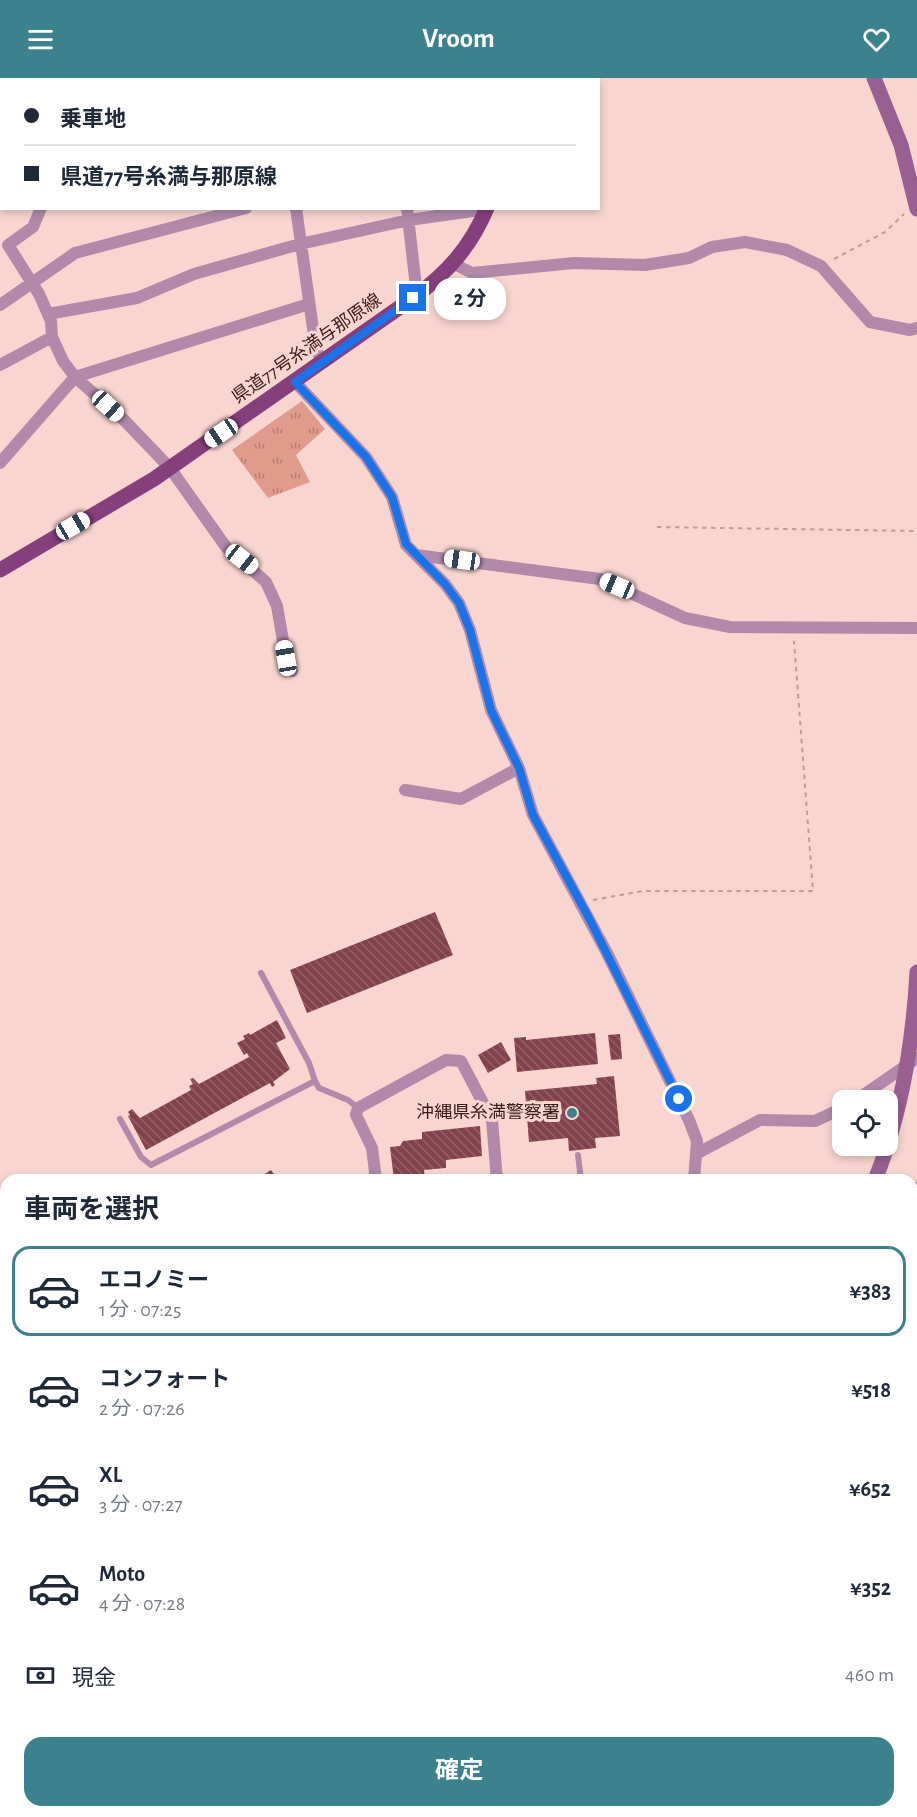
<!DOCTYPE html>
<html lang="ja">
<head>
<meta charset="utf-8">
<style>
  :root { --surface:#fff; --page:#f2f2f3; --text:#1f2937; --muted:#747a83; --line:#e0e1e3; --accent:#3b818e }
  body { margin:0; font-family:"Alegreya Sans","Noto Sans JP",sans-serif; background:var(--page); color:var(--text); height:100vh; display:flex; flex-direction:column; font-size:22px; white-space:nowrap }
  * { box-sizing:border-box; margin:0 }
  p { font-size:20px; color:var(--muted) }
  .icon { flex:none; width:33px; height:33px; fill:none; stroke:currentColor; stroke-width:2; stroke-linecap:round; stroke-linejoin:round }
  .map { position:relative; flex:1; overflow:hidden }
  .sheet { position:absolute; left:0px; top:1096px; width:918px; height:644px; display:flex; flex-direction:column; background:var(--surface); border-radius:18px 18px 0 0; box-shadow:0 3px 9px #0003 }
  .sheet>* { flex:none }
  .top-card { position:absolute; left:0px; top:0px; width:600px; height:132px; box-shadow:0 3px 9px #0003; display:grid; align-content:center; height:132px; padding:0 24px; background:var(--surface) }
  .tools { position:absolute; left:832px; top:1012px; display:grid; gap:12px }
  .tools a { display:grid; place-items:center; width:66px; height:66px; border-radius:12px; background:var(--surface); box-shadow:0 3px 9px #0003; font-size:30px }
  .end { position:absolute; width:27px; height:27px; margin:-14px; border:8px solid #1a73e8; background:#fff; box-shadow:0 0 0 3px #fff }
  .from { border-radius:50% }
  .bubble { position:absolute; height:42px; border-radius:18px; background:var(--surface); box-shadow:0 3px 9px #0003; font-size:20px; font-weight:700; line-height:42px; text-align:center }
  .car { position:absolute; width:18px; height:36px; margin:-18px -9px; border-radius:8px; box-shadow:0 0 4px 2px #0007; background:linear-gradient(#fff 24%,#345 0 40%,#fff 0 76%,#345 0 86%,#fff 0) }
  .top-card b { display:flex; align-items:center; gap:21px; height:57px; font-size:22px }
  .top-card b+b { border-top:2px solid var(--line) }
  .top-card i { width:15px; height:15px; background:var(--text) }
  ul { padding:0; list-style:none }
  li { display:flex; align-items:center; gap:18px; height:90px; margin:0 12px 9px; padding:0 12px; border:3px solid transparent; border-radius:18px }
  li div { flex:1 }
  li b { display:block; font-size:22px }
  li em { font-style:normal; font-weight:700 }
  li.on { border-color:var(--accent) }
  li>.icon { width:54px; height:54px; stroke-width:1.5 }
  h2 { padding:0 24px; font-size:27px; line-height:72px }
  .pay { display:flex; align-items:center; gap:15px; height:66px; padding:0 24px; font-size:22px }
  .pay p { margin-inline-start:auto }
  .primary-button { display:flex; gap:12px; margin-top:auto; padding:12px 24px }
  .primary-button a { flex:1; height:69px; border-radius:18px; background:var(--accent); color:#fff; font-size:24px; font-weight:700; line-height:69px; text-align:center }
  header { display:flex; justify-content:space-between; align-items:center; height:78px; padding:0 24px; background:var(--accent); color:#fff; font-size:27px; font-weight:700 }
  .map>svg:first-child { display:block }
  .grass { fill:url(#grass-tufts) }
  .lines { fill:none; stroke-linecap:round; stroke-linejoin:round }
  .stream { stroke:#b19c5d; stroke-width:4.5 }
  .building { fill:url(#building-back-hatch) }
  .path { stroke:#be9d96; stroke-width:2; stroke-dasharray:4.5 4.5; stroke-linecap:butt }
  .service { stroke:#b189ab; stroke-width:6 }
  .minor { stroke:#b189ab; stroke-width:12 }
  .tertiary { stroke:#b189ab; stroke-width:15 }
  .secondary { stroke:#985f90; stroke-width:15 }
  .primary { stroke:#853f7d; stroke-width:15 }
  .route { stroke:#1a73e8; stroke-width:8 }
  .poi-dot { fill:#3b818e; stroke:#f8d6cf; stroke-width:2 }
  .labels { text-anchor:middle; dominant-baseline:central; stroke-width:6; stroke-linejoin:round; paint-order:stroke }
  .street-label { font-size:18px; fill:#3a1b16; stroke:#f8d6cf }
  .poi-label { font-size:18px; fill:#3a1b16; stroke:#f8d6cf; text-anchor:end }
</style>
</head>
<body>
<header><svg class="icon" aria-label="menu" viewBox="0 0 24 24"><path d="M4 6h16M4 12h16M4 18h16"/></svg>Vroom<svg class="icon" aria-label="heart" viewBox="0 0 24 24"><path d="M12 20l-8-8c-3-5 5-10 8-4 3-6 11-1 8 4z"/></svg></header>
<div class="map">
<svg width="917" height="1739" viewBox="0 0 917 1739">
  <defs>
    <pattern id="grass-tufts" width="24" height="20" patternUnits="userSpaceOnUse" patternTransform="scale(1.5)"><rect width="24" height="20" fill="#e09b8d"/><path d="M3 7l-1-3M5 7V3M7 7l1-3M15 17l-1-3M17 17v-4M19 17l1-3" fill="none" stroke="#b77e72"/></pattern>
    <pattern id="building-back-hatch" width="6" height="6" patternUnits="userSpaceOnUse" patternTransform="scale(1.5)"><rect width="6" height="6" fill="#81424b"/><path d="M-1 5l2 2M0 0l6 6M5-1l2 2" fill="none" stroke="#926066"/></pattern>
  </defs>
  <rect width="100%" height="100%" fill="#f8d6cf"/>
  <path class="grass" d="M302 323 325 351 296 377 310 404 268 420 232 372Z"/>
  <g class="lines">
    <path class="stream" d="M205 1739 209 1736"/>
  </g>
  <path class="building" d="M435 834 453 877 307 935 290 892Z
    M277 942 286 960 276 965 290 991 273 1004 275 1007 272 1009 270 1005 146 1072 128 1038 130 1037 128 1034 132 1031 140 1040 191 1012 189 1008 193 1006 190 1001 193 1000 199 1006 249 979 247 975 244 977 237 965 245 961 243 958 249 955 250 957Z
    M595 955 598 986 517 994 514 960 526 959V962Z
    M620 956 622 981 611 982 608 957Z
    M501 964 511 982 488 995 478 977Z
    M614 998 620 1058 595 1060 596 1070 569 1073 568 1060 529 1064 525 1013 597 1006 596 1000Z
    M480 1048 482 1078 446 1082V1090L424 1092 425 1102H394L390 1069 400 1068 403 1063 422 1061V1054Z
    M271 1092 278 1102H255Z"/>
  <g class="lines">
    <path class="path" d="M834 181 885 154 904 136
      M657 449 917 453
      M593 822 643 813H813L794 563"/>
    <path class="service" d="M261 895 309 985 315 1003
      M120 1041 141 1079 151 1087 315 1003 319 1010 348 1022 358 1030
      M578 1077 581 1102"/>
    <path class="minor" d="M55 0 56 2
      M207 0 209 2
      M275 0V2
      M392 0V2
      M5 2 7 0
      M72 2 74 0
      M435 2 443 0
      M0 45H2
      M0 76 2 78
      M41 130 33 149 8 167 39 216 51 243 52 259 63 283 75 299 124 342 170 390 226 469 266 504 277 528 286 580 292 593
      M296 130 316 272 323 284
      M407 130 417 218
      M454 186 472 195 574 185 645 187 689 180 712 169 745 164 787 172 821 188 870 244 910 252 917 250
      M0 227 75 175 246 130
      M48 236 137 220 194 196 300 166 409 142 487 131
      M0 287 52 259
      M295 304 366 379 392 419 406 467 445 506 459 525 470 552 491 632 519 690 533 737 607 875 689 1042 697 1063 694 1102
      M0 385 75 299 309 226
      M416 477 600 501 685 540 730 549 917 550
      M405 712 461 721 519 690
      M855 1023 917 980
      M696 1076 760 1042 815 1043 843 1030
      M376 1102 372 1070 356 1037 358 1030 446 982 461 983 492 1042 497 1102
      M912 1114 917 1110
      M0 1122H6
      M0 1485 6 1481
      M0 1591 6 1586
      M0 1710 6 1706
      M219 1734 224 1739
      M124 1739 131 1734"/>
    <path class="tertiary" d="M0 1364 6 1359
      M243 1739 248 1734"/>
    <path class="secondary" d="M874 0 901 67 917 131
      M875 1102C902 1035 913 966 917 894
      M0 1271 6 1283
      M6 1316 3 1328 6 1341
      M335 1734 336 1739"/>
    <path class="primary" d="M509 2V0
      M0 492 154 401 413 220C447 195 470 170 487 130"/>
  </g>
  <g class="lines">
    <path class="route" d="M413 220 295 304 366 379 392 419 406 466 445 506 459 525 470 552 491 632 519 690 533 737 590 842 679 1021"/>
  </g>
  <circle class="poi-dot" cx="572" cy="1035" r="6"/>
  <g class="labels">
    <g class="street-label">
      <text transform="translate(307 271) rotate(-35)">県道77号糸満与那原線</text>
    </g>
    <g class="poi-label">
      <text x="560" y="1035">沖縄県糸満警察署</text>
    </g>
  </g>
</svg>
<div class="tools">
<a><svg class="icon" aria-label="locate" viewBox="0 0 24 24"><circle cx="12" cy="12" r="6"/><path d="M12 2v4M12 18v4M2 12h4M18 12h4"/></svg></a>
</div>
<i class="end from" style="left:679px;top:1021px"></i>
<i class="end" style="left:413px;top:220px"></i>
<div class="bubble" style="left:434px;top:200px;width:72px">2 分</div>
<i class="car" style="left:108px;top:328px;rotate:132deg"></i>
<i class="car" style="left:221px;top:355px;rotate:236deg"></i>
<i class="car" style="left:73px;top:448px;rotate:60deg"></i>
<i class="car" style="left:242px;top:481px;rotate:128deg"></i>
<i class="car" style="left:462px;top:482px;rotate:278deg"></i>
<i class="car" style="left:617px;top:508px;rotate:293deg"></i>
<i class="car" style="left:286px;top:580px;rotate:350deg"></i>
<div class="top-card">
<b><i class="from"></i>乗車地</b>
<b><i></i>県道77号糸満与那原線</b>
</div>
<section class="sheet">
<h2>車両を選択</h2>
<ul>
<li class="on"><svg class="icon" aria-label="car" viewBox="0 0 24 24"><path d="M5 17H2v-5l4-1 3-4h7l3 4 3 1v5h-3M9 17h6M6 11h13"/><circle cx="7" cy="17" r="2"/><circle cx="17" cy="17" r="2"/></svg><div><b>エコノミー</b><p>1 分 · 07:25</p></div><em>¥383</em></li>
<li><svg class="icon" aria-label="car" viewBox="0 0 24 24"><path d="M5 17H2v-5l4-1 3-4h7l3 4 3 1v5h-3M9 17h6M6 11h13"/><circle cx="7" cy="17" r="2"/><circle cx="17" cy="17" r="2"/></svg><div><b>コンフォート</b><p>2 分 · 07:26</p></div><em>¥518</em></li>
<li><svg class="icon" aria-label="car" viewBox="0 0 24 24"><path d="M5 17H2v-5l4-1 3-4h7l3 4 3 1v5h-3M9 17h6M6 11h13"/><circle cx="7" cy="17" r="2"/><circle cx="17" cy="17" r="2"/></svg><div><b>XL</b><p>3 分 · 07:27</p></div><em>¥652</em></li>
<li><svg class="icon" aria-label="car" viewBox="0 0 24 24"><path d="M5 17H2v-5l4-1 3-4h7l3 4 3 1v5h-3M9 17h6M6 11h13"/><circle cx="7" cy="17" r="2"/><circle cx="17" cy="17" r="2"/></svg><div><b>Moto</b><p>4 分 · 07:28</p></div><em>¥352</em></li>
</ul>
<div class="pay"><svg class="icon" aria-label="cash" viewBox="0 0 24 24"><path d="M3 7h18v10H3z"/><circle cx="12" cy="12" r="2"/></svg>現金<p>460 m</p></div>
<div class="primary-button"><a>確定</a></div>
</section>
</div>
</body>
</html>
